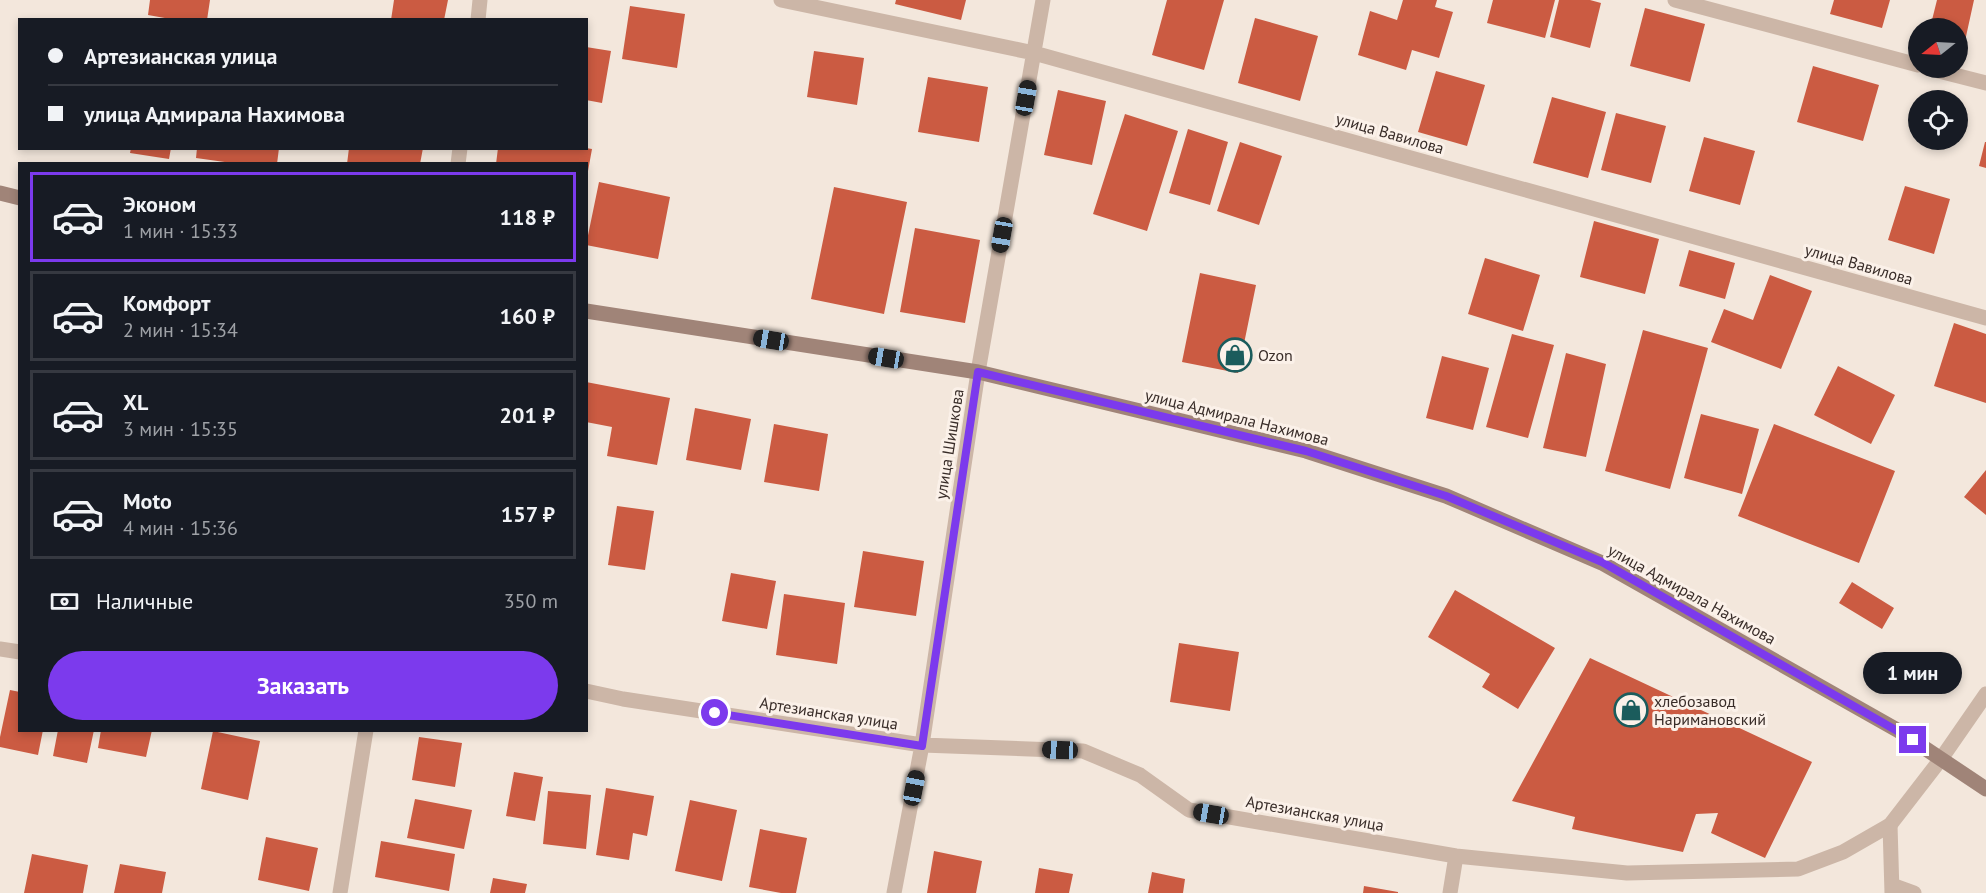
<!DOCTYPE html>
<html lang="ru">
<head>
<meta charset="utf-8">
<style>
  :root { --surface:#171b24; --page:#20242c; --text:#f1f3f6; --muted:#9ea1a6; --line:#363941; --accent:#7c3aed }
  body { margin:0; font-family:"PT Sans",sans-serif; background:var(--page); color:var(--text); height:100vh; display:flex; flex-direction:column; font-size:22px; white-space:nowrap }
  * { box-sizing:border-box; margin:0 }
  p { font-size:20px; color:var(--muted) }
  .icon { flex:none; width:33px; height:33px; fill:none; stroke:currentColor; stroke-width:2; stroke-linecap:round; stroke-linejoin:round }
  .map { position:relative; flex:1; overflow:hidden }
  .sheet { position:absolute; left:18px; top:162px; width:570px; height:570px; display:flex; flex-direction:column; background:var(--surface); border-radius:0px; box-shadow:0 3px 9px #0003 }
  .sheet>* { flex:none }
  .top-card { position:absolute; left:18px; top:18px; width:570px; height:132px; border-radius:0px; box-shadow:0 3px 9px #0003; display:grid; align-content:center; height:132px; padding:0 30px; background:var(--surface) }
  .needle { width:39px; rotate:252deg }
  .tools { position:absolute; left:1908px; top:18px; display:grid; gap:12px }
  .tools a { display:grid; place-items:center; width:60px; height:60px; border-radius:50%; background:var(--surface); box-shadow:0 3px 9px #0003; font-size:30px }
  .end { position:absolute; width:27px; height:27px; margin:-14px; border:8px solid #7c3aed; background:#fff; box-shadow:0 0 0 3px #fff }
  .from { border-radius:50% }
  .bubble { position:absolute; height:42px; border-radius:21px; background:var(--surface); box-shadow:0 3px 9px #0003; font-size:20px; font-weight:800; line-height:42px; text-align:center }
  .car { position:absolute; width:18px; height:36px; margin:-18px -9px; border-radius:8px; box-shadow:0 0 4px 2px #0007; background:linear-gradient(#222 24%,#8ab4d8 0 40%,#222 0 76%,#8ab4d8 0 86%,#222 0) }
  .top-card b { display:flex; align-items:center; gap:21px; height:57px; font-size:22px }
  .top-card b+b { border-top:2px solid var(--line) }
  .top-card i { width:15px; height:15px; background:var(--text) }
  ul { padding:10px 0 0; list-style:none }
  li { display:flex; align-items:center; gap:18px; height:90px; margin:0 12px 9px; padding:0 18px; border:3px solid var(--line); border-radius:0px }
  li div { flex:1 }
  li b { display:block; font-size:22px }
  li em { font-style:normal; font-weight:800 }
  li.active { border-color:var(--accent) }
  li>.icon { width:54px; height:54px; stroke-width:1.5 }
  .pay { display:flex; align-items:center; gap:15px; height:66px; padding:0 30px; font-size:22px }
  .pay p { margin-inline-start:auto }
  .primary-button { display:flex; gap:12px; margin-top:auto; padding:12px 30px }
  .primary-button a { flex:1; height:69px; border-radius:36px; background:var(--accent); color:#fff; font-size:24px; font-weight:800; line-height:69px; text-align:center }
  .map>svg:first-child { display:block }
  .building { fill:#cb5b42 }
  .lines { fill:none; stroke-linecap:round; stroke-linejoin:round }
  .service { stroke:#ccb6a7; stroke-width:15 }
  .minor { stroke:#ccb6a7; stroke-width:15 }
  .tertiary { stroke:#ccb6a7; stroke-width:15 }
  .secondary { stroke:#a08478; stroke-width:15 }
  .route { stroke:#7c3aed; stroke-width:8 }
  .labels { text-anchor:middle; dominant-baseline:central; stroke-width:6; stroke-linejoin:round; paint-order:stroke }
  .street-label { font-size:16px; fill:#382c28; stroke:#fbf1e9 }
  .poi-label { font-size:16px; fill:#382c28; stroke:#fbf1e9; text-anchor:start }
</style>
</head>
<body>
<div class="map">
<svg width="1986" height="893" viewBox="0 0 1986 893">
  <rect width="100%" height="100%" fill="#f3e7dc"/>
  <path class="building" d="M150 0H210L207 20H176L148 15Z
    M394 0H448L444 20H391Z
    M896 0H966L961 20 895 4Z
    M1167 0H1224L1204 70 1152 55Z
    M1403 0H1437L1435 7 1453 12 1439 58 1412 50 1406 70 1358 55 1370 11 1397 20Z
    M1493 0H1555L1545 38 1487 23Z
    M1559 0H1590L1601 3 1590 48 1550 37Z
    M1834 0H1890L1882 28 1830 14Z
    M1937 0H1974L1965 41 1958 39V28H1930Z
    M630 6 685 14 677 68 622 59Z
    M1645 8 1705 24 1690 82 1630 66Z
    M1255 18 1318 36 1300 101 1238 83Z
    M586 47 611 51 602 103 586 100Z
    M814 51 864 58 857 105 807 97Z
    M1813 66 1879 85 1863 141 1797 122Z
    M1436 71 1485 85 1467 146 1418 132Z
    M928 77 988 87 979 142 918 132Z
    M1058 90 1106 101 1092 165 1044 155Z
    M1552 97 1606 112 1588 178 1533 163Z
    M1616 113 1666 126 1651 183 1601 170Z
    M1125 114 1178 131 1147 231 1093 214Z
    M1188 129 1228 142 1210 205 1169 193Z
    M1704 137 1755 151 1740 205 1689 191Z
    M1240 142 1282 156 1259 225 1217 211Z
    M1985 142H1986V168L1979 166Z
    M131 148H171L169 159 130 153Z
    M197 148H279L277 164H239L196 158Z
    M349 148H423L420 164H347Z
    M498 148H586L592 149 588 171 586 164H496Z
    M599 182 670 197 658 259 586 245Z
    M1905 186 1950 199 1934 254 1888 240Z
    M834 187 907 202 884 314 811 299Z
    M1594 221 1659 239 1645 294 1580 277Z
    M915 228 980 240 965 323 900 312Z
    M1689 250 1735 263 1725 299 1679 286Z
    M1485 258 1540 275 1523 331 1468 314Z
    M1200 273 1256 285 1238 373 1182 362Z
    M1770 275 1812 291 1781 369 1711 342 1724 309 1753 320Z
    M1954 323 1986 334V403L1934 386Z
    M1643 330 1708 348 1670 489 1605 471Z
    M1512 334 1554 345 1528 438 1486 427Z
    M1566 353 1606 364 1586 457 1543 448Z
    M1442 356 1489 368 1473 430 1426 418Z
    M1838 366 1895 395 1871 444 1814 415Z
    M586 382 670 398 657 465 607 456 612 427 586 422Z
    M695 408 751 419 741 470 686 460Z
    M1701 414 1759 429 1742 494 1684 478Z
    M774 424 828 434 819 491 764 482Z
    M1774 424 1895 471 1859 563 1738 516Z
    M1986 470V515L1964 497Z
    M617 506 654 511 645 570 608 565Z
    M863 551 924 561 916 616 854 607Z
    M731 573 776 581 767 629 722 621Z
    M1852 582 1894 608 1882 629 1839 603Z
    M1455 590 1555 648 1518 709 1482 687 1490 674 1428 637Z
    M784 594 845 603 837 664 776 655Z
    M1179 643 1239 652 1230 711 1170 702Z
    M1590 658 1812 762 1765 858 1711 833 1718 813 1696 814 1683 852 1572 829 1575 817 1512 801Z
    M10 690 20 692V730H43L38 755 0 747V737Z
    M58 730H94L87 763 53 756Z
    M101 730H152L146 757 98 748Z
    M213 731 260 741 248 800 201 789Z
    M419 737 462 743 455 787 412 780Z
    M514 772 543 777 535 821 506 816Z
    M606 788 654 796 647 836 633 833 629 860 596 855Z
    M548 791 591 795 586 849 543 844Z
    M415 799 472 810 464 849 407 838Z
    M690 800 737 810 722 881 675 871Z
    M760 829 807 838 796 893H781L749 887Z
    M266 837 318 848 309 891 258 880Z
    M381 841 455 854 449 891 375 877Z
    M934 851 982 861 976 893H927Z
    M32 854 88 865 83 893H24Z
    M120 864 166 872 162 893H114Z
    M1039 868 1073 874 1069 893H1035Z
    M1152 872 1185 879 1183 893H1148Z
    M493 878 527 884 525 893H490Z
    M1364 886 1398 892V893H1363Z"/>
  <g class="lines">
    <path class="service" d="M1890 825 1892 893
      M1892 885 1914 893"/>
    <path class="minor" d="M781 0 1034 53 1986 318
      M1675 0 1918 65
      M478 20 480 0
      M1927 68 1986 83
      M458 164 460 148
      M0 649 20 652
      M586 691 623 699 922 745 1083 751 1140 775 1189 810 1456 856 1627 873 1798 869 1843 852 1890 825 1941 759
      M340 893 366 730
      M894 893 922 745 978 372 1043 0
      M1450 893 1456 856"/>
    <path class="tertiary" d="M1941 759 1986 694"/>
    <path class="secondary" d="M0 193 20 198
      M586 311 978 372 1306 451 1446 496 1602 563 1899 731 1986 789"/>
  </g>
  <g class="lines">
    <path class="route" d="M715 713 922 746 978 372 1306 451 1446 496 1602 562 1913 740"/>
  </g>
  <defs>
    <g id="shop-ring" transform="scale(1.725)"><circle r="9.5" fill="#fbf1e9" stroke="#1b5c5c" stroke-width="1.5"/><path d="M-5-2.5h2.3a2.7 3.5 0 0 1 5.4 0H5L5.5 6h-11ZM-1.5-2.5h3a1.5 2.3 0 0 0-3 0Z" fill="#1b5c5c"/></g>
  </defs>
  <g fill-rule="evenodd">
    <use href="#shop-ring" x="1235" y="355"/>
    <use href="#shop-ring" x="1631" y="710"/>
  </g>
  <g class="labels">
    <g class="street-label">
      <text transform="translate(1390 133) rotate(16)">улица Вавилова</text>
      <text transform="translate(1859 264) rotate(16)">улица Вавилова</text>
      <text transform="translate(1237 417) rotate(14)">улица Адмирала Нахимова</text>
      <text transform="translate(949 444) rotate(-81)">улица Шишкова</text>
      <text transform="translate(1692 594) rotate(29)">улица Адмирала Нахимова</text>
      <text transform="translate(829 713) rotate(9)">Артезианская улица</text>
      <text transform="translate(1315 813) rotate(10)">Артезианская улица</text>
    </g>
    <g class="poi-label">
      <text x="1258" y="355">Ozon</text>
      <text x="1654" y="701">хлебозавод<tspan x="1654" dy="18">Наримановский</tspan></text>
    </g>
  </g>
</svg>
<div class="tools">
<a><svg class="needle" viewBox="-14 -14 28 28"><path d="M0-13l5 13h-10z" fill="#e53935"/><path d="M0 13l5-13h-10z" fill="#9ea1a6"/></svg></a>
<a><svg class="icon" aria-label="locate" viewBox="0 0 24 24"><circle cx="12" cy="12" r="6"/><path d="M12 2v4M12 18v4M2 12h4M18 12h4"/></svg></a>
</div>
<i class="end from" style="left:715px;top:713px"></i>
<i class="end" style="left:1913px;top:740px"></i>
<div class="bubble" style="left:1863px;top:652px;width:99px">1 мин</div>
<i class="car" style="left:1026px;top:98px;rotate:10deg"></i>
<i class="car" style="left:1002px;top:235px;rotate:190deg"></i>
<i class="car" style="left:771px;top:340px;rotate:279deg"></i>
<i class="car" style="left:886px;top:358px;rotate:279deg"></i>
<i class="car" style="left:1060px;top:750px;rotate:272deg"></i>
<i class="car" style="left:914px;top:788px;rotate:11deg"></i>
<i class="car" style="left:1211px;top:814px;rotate:280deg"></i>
<div class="top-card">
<b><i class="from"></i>Артезианская улица</b>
<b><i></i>улица Адмирала Нахимова</b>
</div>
<section class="sheet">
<ul>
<li class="active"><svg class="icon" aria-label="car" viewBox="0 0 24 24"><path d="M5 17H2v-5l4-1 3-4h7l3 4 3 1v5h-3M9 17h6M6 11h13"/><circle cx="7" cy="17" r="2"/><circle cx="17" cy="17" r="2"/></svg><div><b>Эконом</b><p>1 мин · 15:33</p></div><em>118 ₽</em></li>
<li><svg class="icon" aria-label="car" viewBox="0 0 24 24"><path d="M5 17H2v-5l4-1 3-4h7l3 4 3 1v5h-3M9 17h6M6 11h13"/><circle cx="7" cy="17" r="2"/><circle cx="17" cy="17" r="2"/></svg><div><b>Комфорт</b><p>2 мин · 15:34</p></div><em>160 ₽</em></li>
<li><svg class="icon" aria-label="car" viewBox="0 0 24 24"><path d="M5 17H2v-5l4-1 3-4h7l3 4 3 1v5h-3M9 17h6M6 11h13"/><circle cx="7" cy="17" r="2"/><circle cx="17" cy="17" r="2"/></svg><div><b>XL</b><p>3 мин · 15:35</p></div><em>201 ₽</em></li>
<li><svg class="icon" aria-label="car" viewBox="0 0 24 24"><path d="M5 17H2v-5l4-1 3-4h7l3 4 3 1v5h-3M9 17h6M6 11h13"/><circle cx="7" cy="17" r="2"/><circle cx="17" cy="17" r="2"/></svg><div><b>Moto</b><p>4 мин · 15:36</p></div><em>157 ₽</em></li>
</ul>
<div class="pay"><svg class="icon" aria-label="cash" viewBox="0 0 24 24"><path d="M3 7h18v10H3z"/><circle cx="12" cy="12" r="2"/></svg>Наличные<p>350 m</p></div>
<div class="primary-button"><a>Заказать</a></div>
</section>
</div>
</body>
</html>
